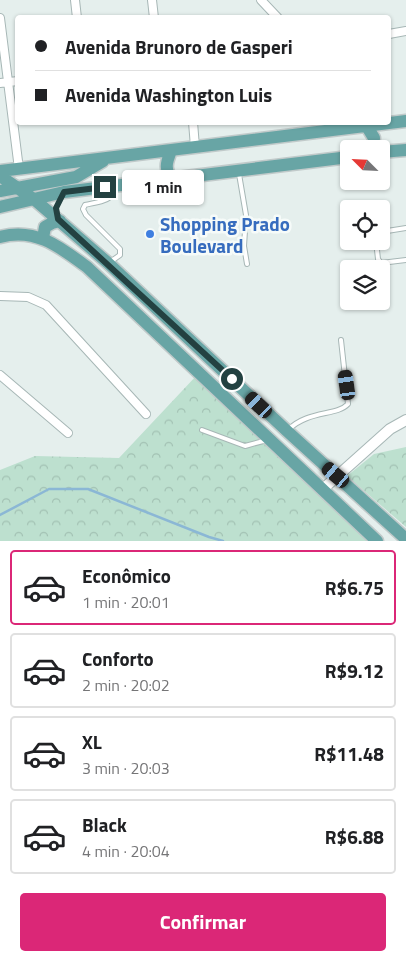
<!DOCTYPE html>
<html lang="pt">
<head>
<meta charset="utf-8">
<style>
  :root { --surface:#fff; --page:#f2f2f2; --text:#202124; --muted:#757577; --line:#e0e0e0; --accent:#db2777 }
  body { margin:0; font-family:"Titillium Web",sans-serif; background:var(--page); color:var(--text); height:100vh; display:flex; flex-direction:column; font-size:19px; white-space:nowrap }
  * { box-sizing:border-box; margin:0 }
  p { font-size:16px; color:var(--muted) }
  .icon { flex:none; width:28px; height:28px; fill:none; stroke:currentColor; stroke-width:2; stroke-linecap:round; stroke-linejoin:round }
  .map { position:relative; height:541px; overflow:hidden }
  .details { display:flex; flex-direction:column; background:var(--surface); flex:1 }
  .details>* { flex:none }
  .hud { position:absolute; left:15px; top:15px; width:376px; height:110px; border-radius:5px; box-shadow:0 1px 4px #0004; display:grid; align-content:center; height:110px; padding:0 20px; background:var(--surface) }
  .needle { width:32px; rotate:294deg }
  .tools { position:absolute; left:340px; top:140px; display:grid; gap:10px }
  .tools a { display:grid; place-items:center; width:50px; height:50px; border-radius:5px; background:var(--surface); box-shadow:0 1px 4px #0004; font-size:25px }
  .end { position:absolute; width:22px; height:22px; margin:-11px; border:6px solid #234141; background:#fff; box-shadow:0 0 0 2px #fff }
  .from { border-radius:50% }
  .bubble { position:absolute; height:35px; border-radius:5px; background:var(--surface); box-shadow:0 1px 4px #0004; font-size:16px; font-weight:700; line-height:35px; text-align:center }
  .car { position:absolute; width:15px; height:30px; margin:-15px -8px; border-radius:6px; box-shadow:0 0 4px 1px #0007; background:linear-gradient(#222 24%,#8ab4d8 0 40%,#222 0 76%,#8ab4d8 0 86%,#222 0) }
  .hud b { display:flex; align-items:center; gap:18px; height:48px; font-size:19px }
  .hud b+b { border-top:1px solid var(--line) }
  .hud i { width:12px; height:12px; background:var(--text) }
  ul { padding:9px 0 0; list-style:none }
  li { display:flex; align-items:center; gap:15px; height:75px; margin:0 10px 8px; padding:0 10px; border:2px solid var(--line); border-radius:5px }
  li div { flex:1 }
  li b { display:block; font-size:19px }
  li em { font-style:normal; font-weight:700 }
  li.selected { border-color:var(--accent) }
  li>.icon { width:45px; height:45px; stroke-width:1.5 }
  .primary-button { display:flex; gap:10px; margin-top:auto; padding:10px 20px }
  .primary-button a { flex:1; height:58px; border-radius:5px; background:var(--accent); color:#fff; font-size:20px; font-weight:700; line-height:58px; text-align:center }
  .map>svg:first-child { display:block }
  .park { fill:url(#park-crowns) }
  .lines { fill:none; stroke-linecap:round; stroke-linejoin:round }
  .stream { stroke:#8bb7d5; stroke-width:2.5 }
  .service-casing { stroke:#a7b7b6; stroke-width:6 }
  .minor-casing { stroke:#a7b7b6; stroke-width:10 }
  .tertiary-casing { stroke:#a7b7b6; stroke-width:12 }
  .primary-casing { stroke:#c1caca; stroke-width:15 }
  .service { stroke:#fff; stroke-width:4 }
  .minor { stroke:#fff; stroke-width:8 }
  .tertiary { stroke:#fff; stroke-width:10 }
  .primary { stroke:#68a5a5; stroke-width:12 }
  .route { stroke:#234141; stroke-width:6 }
  .shop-dot { fill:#3f7fe0; stroke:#f6fbf9; stroke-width:2 }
  .labels { text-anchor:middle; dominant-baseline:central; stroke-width:5; stroke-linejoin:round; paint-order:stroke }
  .shop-label { font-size:19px; font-weight:bold; fill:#366cbe; stroke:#f6fbf9; text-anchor:start }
</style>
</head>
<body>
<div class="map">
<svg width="406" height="541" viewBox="0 0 406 541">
  <defs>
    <pattern id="park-crowns" width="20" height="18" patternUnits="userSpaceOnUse" patternTransform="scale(1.25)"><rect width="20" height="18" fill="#bde0cf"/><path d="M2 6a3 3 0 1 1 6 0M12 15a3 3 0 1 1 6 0" fill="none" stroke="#a2c1b3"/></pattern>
  </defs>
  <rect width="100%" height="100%" fill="#e5efed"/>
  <path class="park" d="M197 375 374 541H0V470L35 456 119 458Z
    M406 447V527L347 476 374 454Z"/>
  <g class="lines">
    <path class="stream" d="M0 515 49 489H88L209 537 223 541"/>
    <g class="service-casing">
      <path id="service" d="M239 174 246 215 244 246 247 264
        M381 232 406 228
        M376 241 378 259 381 263 406 260
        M110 262 120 255V249L86 215 83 209 85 205C96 202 113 202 114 189
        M202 430 245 446 267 440
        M288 430C308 410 337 416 348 404L341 340"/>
    </g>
    <g class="minor-casing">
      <path id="minor" d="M75 0 77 18
        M152 0 154 18
        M261 0 278 18
        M0 18 19 169
        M389 34 406 31
        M0 83 18 81
        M193 122 195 147
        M0 296 28 297 46 305 146 414
        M0 375 68 433"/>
    </g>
    <g class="tertiary-casing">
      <path id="tertiary" d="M324 488 390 429 406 420"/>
    </g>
    <g class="primary-casing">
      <path id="primary" d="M366 125 374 138 373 149
        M171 151C166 163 164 170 173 180
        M381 152 406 150
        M0 171 406 121
        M0 176 35 200 108 263 287 431 406 539
        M0 191 76 177 103 161
        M0 207 64 192 349 157
        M0 237C35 227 60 247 87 267L377 541
        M46 240 43 238 45 227 52 223 60 221"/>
    </g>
    <use href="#service" class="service"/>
    <use href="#minor" class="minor"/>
    <use href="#tertiary" class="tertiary"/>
    <use href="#primary" class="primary"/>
  </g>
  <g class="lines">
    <path class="route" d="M105 187 64 192 56 208 58 219 232 379"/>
  </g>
  <circle class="shop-dot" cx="150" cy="234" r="5"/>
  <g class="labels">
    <g class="shop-label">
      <text x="160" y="223">Shopping Prado<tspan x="160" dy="22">Boulevard</tspan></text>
    </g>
  </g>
</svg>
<div class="tools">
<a><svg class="needle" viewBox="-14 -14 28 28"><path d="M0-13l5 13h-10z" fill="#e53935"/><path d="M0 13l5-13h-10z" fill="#757577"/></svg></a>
<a><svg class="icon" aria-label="locate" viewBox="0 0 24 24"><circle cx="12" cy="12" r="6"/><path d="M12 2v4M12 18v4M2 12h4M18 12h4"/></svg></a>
<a><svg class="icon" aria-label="layers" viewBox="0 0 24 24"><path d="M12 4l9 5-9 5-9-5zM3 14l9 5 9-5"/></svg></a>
</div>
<i class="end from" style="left:232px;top:379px"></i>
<i class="end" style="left:105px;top:187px"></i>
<div class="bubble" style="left:122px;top:170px;width:82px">1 min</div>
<i class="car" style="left:347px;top:385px;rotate:352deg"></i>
<i class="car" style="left:259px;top:405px;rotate:313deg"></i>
<i class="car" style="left:336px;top:475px;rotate:310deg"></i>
<div class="hud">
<b><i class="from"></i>Avenida Brunoro de Gasperi</b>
<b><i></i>Avenida Washington Luis</b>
</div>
</div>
<section class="details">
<ul>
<li class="selected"><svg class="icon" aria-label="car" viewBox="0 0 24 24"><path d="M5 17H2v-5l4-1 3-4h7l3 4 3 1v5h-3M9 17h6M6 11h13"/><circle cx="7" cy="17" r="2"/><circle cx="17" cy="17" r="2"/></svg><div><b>Econômico</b><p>1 min · 20:01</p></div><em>R$6.75</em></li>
<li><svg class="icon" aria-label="car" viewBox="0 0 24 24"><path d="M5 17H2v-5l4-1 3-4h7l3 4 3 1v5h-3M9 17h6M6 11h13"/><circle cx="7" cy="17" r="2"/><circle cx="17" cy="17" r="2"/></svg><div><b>Conforto</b><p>2 min · 20:02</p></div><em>R$9.12</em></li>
<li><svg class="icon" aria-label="car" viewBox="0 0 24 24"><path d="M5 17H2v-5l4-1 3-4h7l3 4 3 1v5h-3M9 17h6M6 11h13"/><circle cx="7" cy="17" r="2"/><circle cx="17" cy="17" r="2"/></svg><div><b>XL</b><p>3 min · 20:03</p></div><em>R$11.48</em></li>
<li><svg class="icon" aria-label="car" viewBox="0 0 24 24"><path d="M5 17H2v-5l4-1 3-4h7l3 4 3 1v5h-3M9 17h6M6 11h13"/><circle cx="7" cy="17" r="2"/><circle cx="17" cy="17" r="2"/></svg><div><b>Black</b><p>4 min · 20:04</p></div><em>R$6.88</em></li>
</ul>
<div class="primary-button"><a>Confirmar</a></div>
</section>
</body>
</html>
